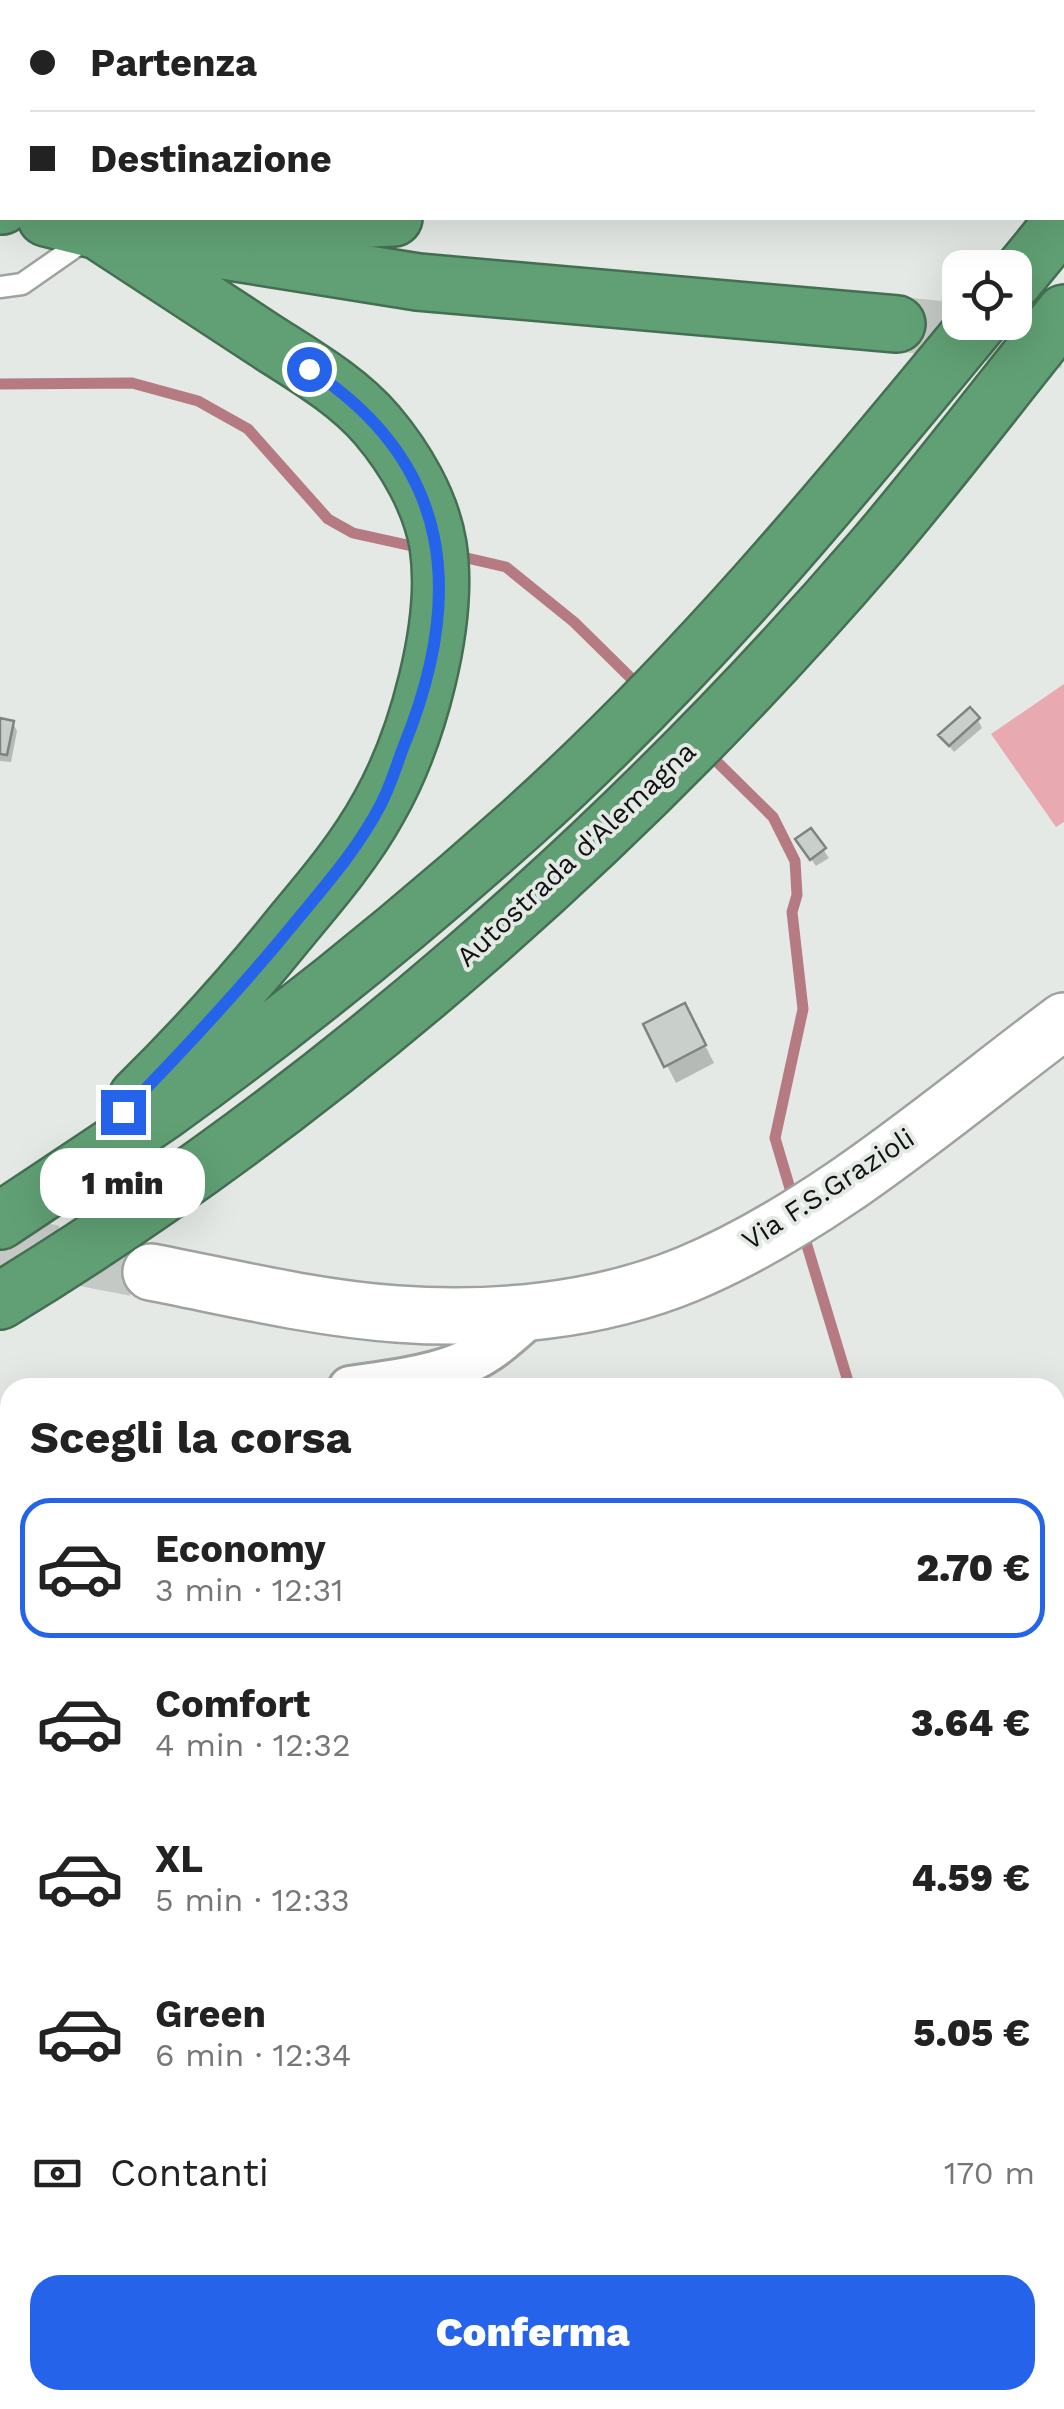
<!DOCTYPE html>
<html lang="it">
<head>
<meta charset="utf-8">
<style>
  :root { --surface:#fff; --page:#f6f6f6; --text:#222; --muted:#767676; --line:#e0e0e0; --accent:#2563eb }
  body { margin:0; font-family:"Work Sans",sans-serif; background:var(--page); color:var(--text); height:100vh; display:flex; flex-direction:column; font-size:38px; white-space:nowrap }
  * { box-sizing:border-box; margin:0 }
  p { font-size:32px; color:var(--muted) }
  .icon { flex:none; width:55px; height:55px; fill:none; stroke:currentColor; stroke-width:2; stroke-linecap:round; stroke-linejoin:round }
  .map { position:relative; flex:1; overflow:hidden }
  .side { position:absolute; left:0px; top:1378px; width:1065px; height:1032px; display:flex; flex-direction:column; background:var(--surface); border-radius:30px 30px 0 0; box-shadow:0 10px 40px #0002 }
  .side>* { flex:none }
  .top-card { position:absolute; left:0px; top:0px; width:1065px; height:220px; box-shadow:0 10px 40px #0002; display:grid; align-content:center; height:220px; padding:0 30px; background:var(--surface) }
  .buttons { position:absolute; left:942px; top:250px; display:grid; gap:20px }
  .buttons a { display:grid; place-items:center; width:90px; height:90px; border-radius:20px; background:var(--surface); box-shadow:0 10px 40px #0002; font-size:50px }
  .end { position:absolute; width:45px; height:45px; margin:-22px; border:12px solid #2563eb; background:#fff; box-shadow:0 0 0 5px #fff }
  .from { border-radius:50% }
  .bubble { position:absolute; height:70px; border-radius:30px; background:var(--surface); box-shadow:0 10px 40px #0002; font-size:32px; font-weight:800; line-height:70px; text-align:center }
  .top-card b { display:flex; align-items:center; gap:35px; height:95px; font-size:38px }
  .top-card b+b { border-top:2px solid var(--line) }
  .top-card i { width:25px; height:25px; background:var(--text) }
  ul { padding:0; list-style:none }
  li { display:flex; align-items:center; gap:30px; height:140px; margin:0 20px 15px; padding:0 10px; border:5px solid transparent; border-radius:30px }
  li div { flex:1 }
  li b { display:block; font-size:38px }
  li em { font-style:normal; font-weight:800 }
  li.on { border-color:var(--accent) }
  li>.icon { width:90px; height:90px; stroke-width:1.5 }
  h2 { padding:0 30px; font-size:45px; line-height:120px }
  .pay { display:flex; align-items:center; gap:25px; height:110px; padding:0 30px; font-size:38px }
  .pay p { margin-inline-start:auto }
  .cta { display:flex; gap:20px; margin-top:auto; padding:20px 30px }
  .cta a { flex:1; height:115px; border-radius:30px; background:var(--accent); color:#fff; font-size:40px; font-weight:800; line-height:115px; text-align:center }
  .map>svg:first-child { display:block }
  .green { fill:#e9a9b1 }
  .shadow { fill:#0003 }
  .lines { fill:none; stroke-linecap:round; stroke-linejoin:round }
  .stream { stroke:#b67a82; stroke-width:11 }
  .building { fill:#c9cfca; stroke:#7f8480; stroke-width:2.5 }
  .secondary-tunnel { stroke:#c4c9c5; stroke-width:55; stroke-dasharray:55 28; stroke-linecap:butt }
  .highway-tunnel { stroke:#c4c9c5; stroke-width:55; stroke-dasharray:55 28; stroke-linecap:butt }
  .lane-casing { stroke:#9ea39f; stroke-width:25 }
  .street-casing { stroke:#9ea39f; stroke-width:48 }
  .secondary-casing { stroke:#9ea39f; stroke-width:60 }
  .highway-casing { stroke:#456f52; stroke-width:60 }
  .lane { stroke:#fff; stroke-width:20 }
  .street { stroke:#fff; stroke-width:42 }
  .secondary { stroke:#fff; stroke-width:55 }
  .highway { stroke:#61a074; stroke-width:55 }
  .route { stroke:#2563eb; stroke-width:12 }
  .labels { text-anchor:middle; dominant-baseline:central; stroke-width:8; stroke-linejoin:round; paint-order:stroke }
  .street-label { font-size:28px; fill:#111312; stroke:#e4e9e5 }
</style>
</head>
<body>
<div class="map">
<svg width="1064" height="2409" viewBox="0 0 1064 2409">
  <rect width="100%" height="100%" fill="#e4e9e5"/>
  <path class="green" d="M1064 684V822L1056 827 991 734Z
    M10 2275V2400H306L293 2409H0V2278Z"/>
  <path class="shadow" d="M978 720 982 728 954 752 941 736Z
    M0 721 13 723 17 731 11 762 0 761Z
    M811 832 829 858 816 866 803 848Z
    M694 1023 714 1063 676 1083 646 1025Z
    M0 2145 10 2155V2221L0 2230Z
    M879 2400H964L963 2409H879Z"/>
  <g class="lines">
    <path class="stream" d="M0 384 132 383 198 401 248 429 328 519 353 533 421 548
      M454 555 506 567 574 622 642 689
      M706 751 773 817 795 861 797 895 792 912 803 1009 775 1138 794 1202
      M802 1229 850 1388
      M1055 1692 1064 1703"/>
  </g>
  <path class="building" d="M970 707 980 718 949 746 938 735Z
    M0 718 14 721 7 755 0 754Z
    M811 828 826 848 810 860 795 839Z
    M685 1003 706 1045 664 1067 643 1024Z
    M0 2141 10 2152V2173L0 2182Z
    M10 2173V2195L0 2205V2182Z
    M877 2400H934L932 2409H876Z"/>
  <g class="lines">
    <path class="secondary-tunnel" d="M0 1242 151 1272"/>
    <path class="highway-tunnel" d="M897 324 1064 341"/>
    <g class="lane-casing">
      <path id="lane" d="M0 287 22 284 88 238"/>
    </g>
    <g class="street-casing">
      <path id="street" d="M350 1388C388 1382 431 1378 466 1362 493 1351 514 1329 536 1310
        M0 2002 10 2001
        M1055 2218 1064 2199
        M1023 2409 1024 2400"/>
    </g>
    <g class="secondary-casing">
      <path id="secondary" d="M151 1272C233 1288 314 1308 397 1314 493 1321 599 1311 688 1274 824 1217 946 1109 1064 1021"/>
    </g>
    <g class="highway-casing">
      <path id="highway" d="M941 2 945 0
        M0 205 2 206
        M46 218 98 231 418 282 897 324
        M211 226 394 218
        M98 231C153 267 208 303 263 339 303 365 346 389 377 425 405 458 431 502 438 545 450 623 417 740 379 807 356 849 325 886 294 923 245 984 193 1042 137 1097
        M1015 280 1064 220
        M0 1221C54 1185 109 1149 163 1112 287 1023 408 925 522 823 690 672 836 496 979 322
        M0 1301C325 1103 627 836 874 549 940 472 1001 391 1064 313"/>
    </g>
    <use href="#lane" class="lane"/>
    <use href="#street" class="street"/>
    <use href="#secondary" class="secondary"/>
    <use href="#highway" class="highway"/>
  </g>
  <g class="lines">
    <path class="route" d="M123 1112C185 1049 245 984 301 915 330 880 360 845 381 804 390 787 396 767 403 748 465 597 455 464 309 369"/>
  </g>
  <g class="labels">
    <g class="street-label">
      <text transform="translate(576 854) rotate(-43)">Autostrada d'Alemagna</text>
      <text transform="translate(828 1189) rotate(-33)">Via F.S.Grazioli</text>
    </g>
  </g>
</svg>
<div class="buttons">
<a><svg class="icon" aria-label="locate" viewBox="0 0 24 24"><circle cx="12" cy="12" r="6"/><path d="M12 2v4M12 18v4M2 12h4M18 12h4"/></svg></a>
</div>
<i class="end from" style="left:309px;top:369px"></i>
<i class="end" style="left:123px;top:1112px"></i>
<div class="bubble" style="left:40px;top:1148px;width:165px">1 min</div>
<div class="top-card">
<b><i class="from"></i>Partenza</b>
<b><i></i>Destinazione</b>
</div>
<section class="side">
<h2>Scegli la corsa</h2>
<ul>
<li class="on"><svg class="icon" aria-label="car" viewBox="0 0 24 24"><path d="M5 17H2v-5l4-1 3-4h7l3 4 3 1v5h-3M9 17h6M6 11h13"/><circle cx="7" cy="17" r="2"/><circle cx="17" cy="17" r="2"/></svg><div><b>Economy</b><p>3 min · 12:31</p></div><em>2.70 €</em></li>
<li><svg class="icon" aria-label="car" viewBox="0 0 24 24"><path d="M5 17H2v-5l4-1 3-4h7l3 4 3 1v5h-3M9 17h6M6 11h13"/><circle cx="7" cy="17" r="2"/><circle cx="17" cy="17" r="2"/></svg><div><b>Comfort</b><p>4 min · 12:32</p></div><em>3.64 €</em></li>
<li><svg class="icon" aria-label="car" viewBox="0 0 24 24"><path d="M5 17H2v-5l4-1 3-4h7l3 4 3 1v5h-3M9 17h6M6 11h13"/><circle cx="7" cy="17" r="2"/><circle cx="17" cy="17" r="2"/></svg><div><b>XL</b><p>5 min · 12:33</p></div><em>4.59 €</em></li>
<li><svg class="icon" aria-label="car" viewBox="0 0 24 24"><path d="M5 17H2v-5l4-1 3-4h7l3 4 3 1v5h-3M9 17h6M6 11h13"/><circle cx="7" cy="17" r="2"/><circle cx="17" cy="17" r="2"/></svg><div><b>Green</b><p>6 min · 12:34</p></div><em>5.05 €</em></li>
</ul>
<div class="pay"><svg class="icon" aria-label="cash" viewBox="0 0 24 24"><path d="M3 7h18v10H3z"/><circle cx="12" cy="12" r="2"/></svg>Contanti<p>170 m</p></div>
<div class="cta"><a>Conferma</a></div>
</section>
</div>
</body>
</html>
